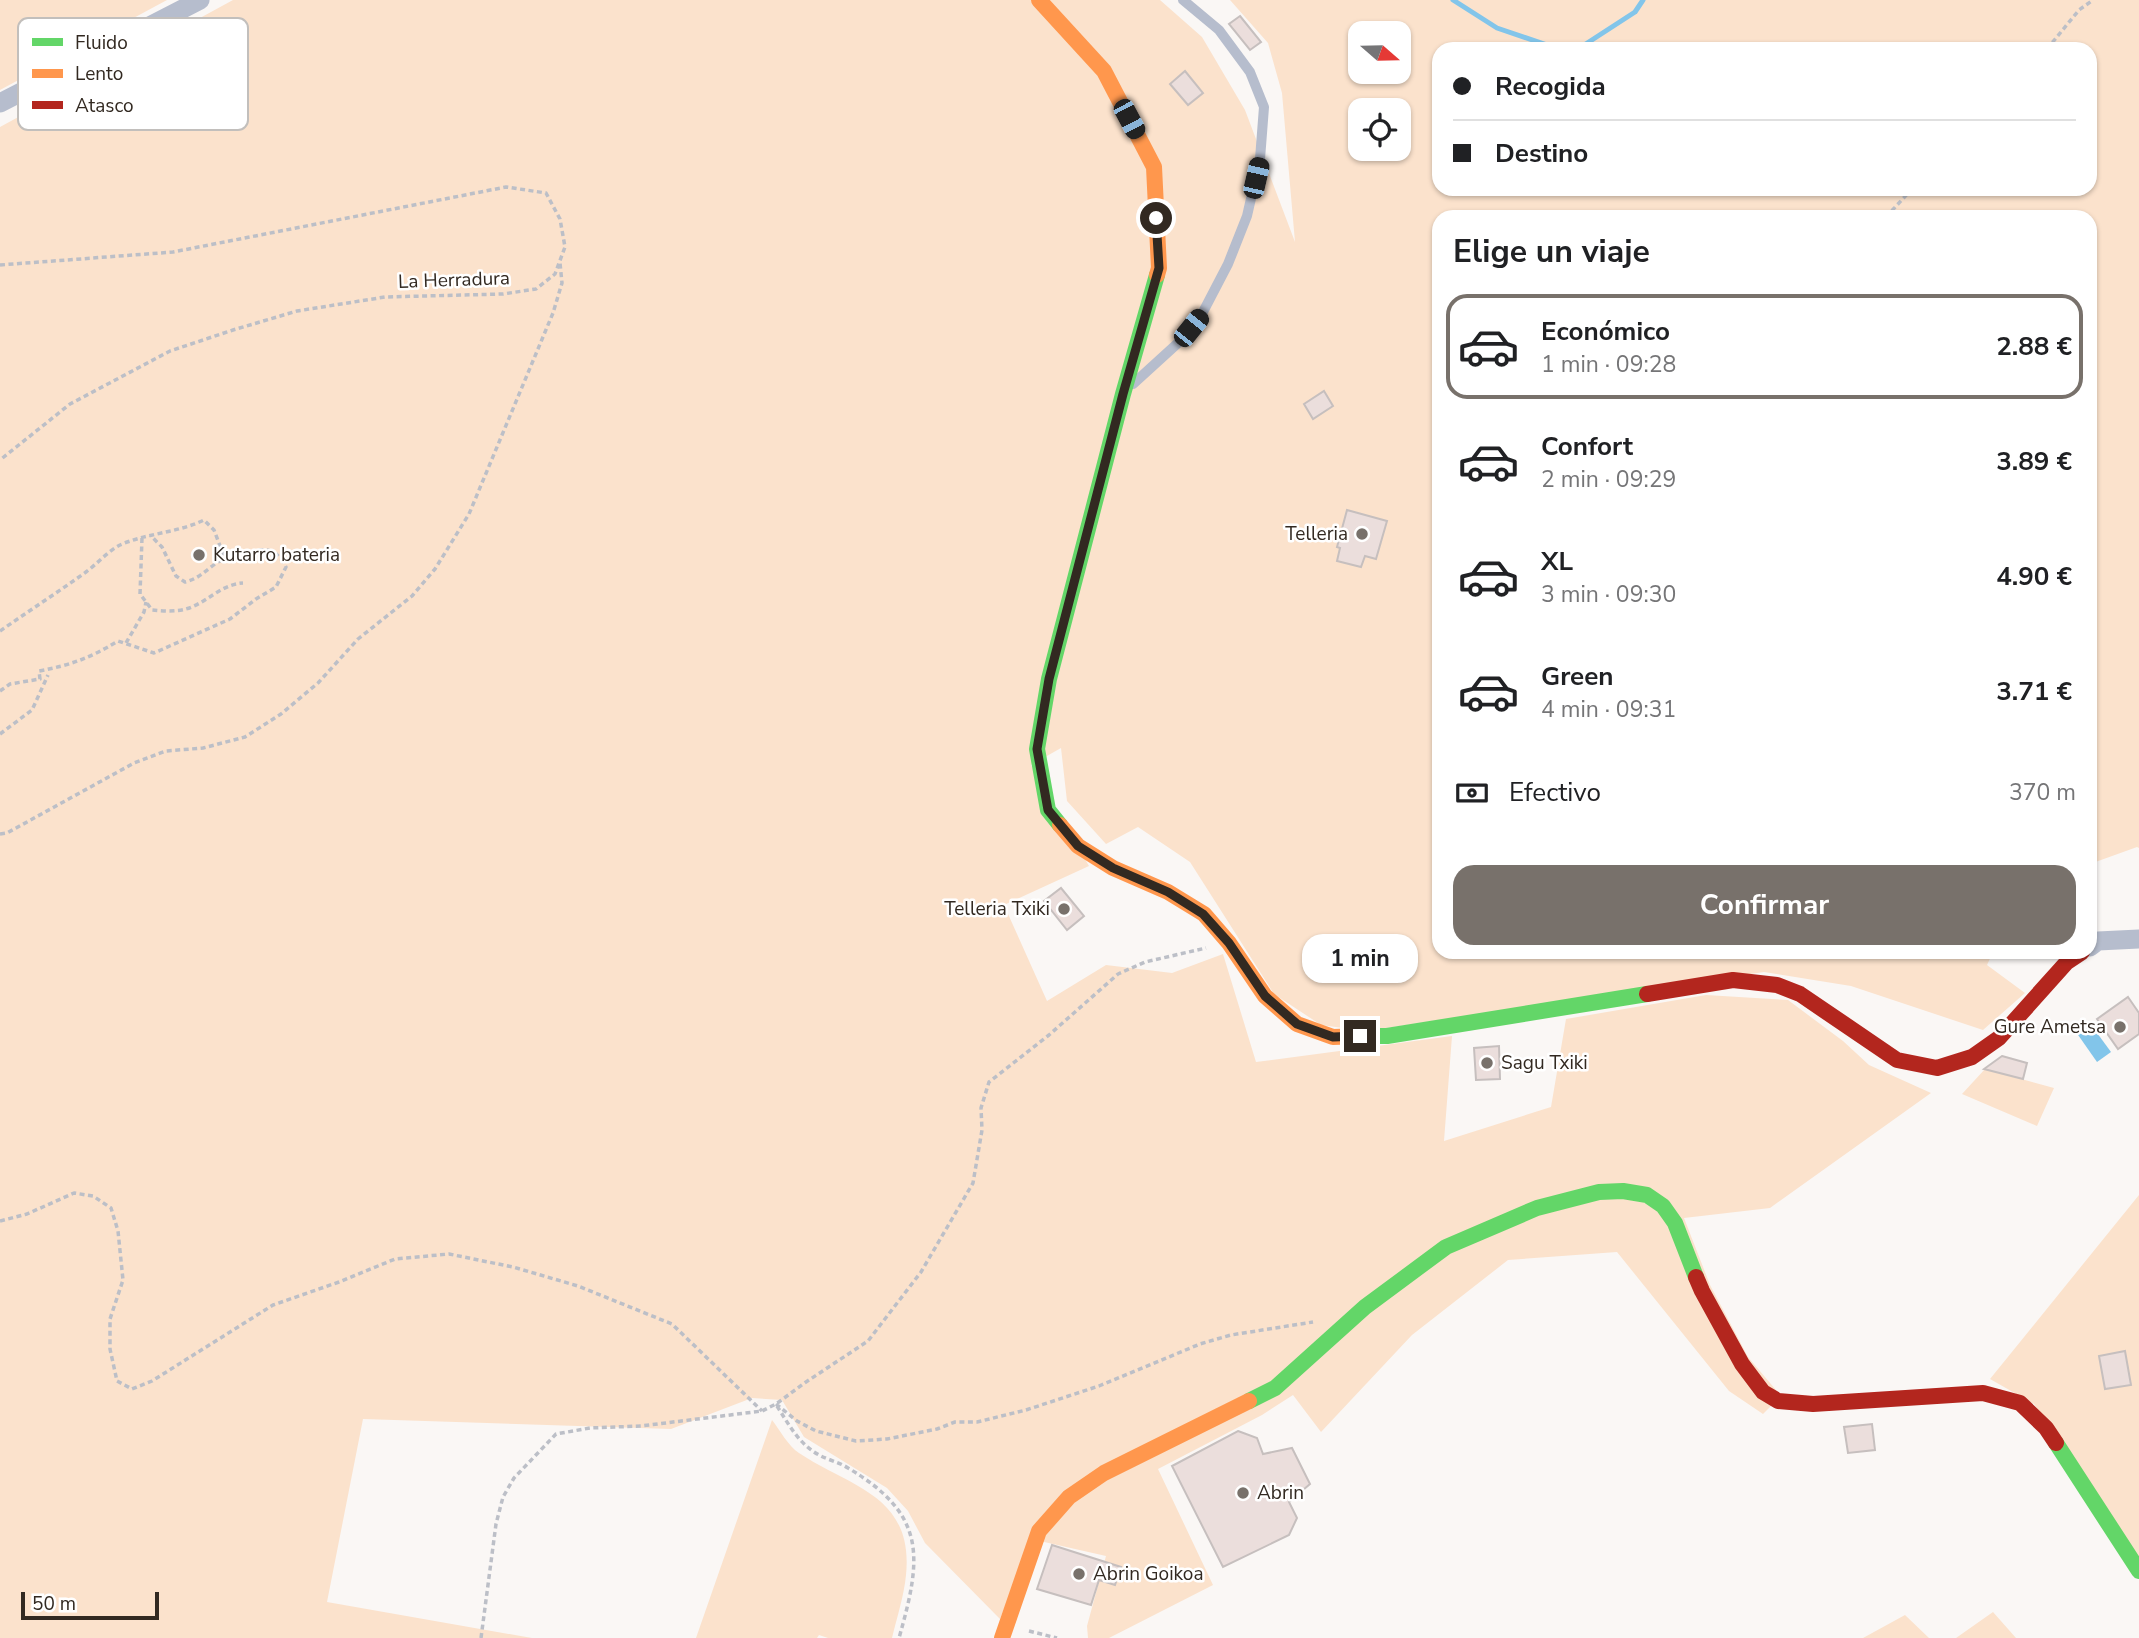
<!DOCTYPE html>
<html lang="es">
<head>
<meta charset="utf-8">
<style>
  :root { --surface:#fff; --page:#f6f6f6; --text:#202124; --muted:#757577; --line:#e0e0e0; --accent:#78716b }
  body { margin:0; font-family:"Nunito Sans",sans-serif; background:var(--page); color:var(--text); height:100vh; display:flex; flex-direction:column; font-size:26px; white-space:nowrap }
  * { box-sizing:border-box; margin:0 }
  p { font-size:23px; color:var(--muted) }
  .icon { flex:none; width:38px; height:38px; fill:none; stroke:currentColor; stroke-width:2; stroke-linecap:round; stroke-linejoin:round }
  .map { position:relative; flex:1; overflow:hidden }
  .sheet { position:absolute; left:1432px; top:210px; width:665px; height:749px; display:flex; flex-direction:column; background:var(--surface); border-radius:21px; box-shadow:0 2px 5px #0004 }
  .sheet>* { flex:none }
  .hud { position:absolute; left:1432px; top:42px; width:665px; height:154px; border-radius:21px; box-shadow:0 2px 5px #0004; display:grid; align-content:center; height:154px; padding:0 21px; background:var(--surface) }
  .needle { width:46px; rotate:110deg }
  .tools { position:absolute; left:1348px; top:21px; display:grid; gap:14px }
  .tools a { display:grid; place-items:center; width:63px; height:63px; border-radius:14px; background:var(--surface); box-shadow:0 2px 5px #0004; font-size:35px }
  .scale { position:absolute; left:21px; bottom:18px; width:138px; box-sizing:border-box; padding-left:7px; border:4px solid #322921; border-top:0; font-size:19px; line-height:24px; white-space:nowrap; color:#322921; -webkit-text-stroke:5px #fff; paint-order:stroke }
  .end { position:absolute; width:32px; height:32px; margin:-16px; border:9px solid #322921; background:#fff; box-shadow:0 0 0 4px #fff }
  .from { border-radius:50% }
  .bubble { position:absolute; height:49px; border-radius:21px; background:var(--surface); box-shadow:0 2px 5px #0004; font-size:23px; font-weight:700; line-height:49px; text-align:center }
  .car { position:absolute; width:21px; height:42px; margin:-21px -10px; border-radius:9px; box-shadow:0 0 5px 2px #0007; background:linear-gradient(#222 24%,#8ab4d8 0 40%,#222 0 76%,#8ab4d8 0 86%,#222 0) }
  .hud b { display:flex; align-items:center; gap:24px; height:66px; font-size:26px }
  .hud b+b { border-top:2px solid var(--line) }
  .hud i { width:18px; height:18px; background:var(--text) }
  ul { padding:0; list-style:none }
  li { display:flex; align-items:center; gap:21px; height:105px; margin:0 14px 10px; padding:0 7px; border:4px solid transparent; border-radius:21px }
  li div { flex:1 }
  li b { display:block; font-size:26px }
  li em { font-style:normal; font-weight:700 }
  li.current { border-color:var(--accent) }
  li>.icon { width:63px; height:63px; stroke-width:1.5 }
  h2 { padding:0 21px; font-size:32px; line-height:84px }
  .pay { display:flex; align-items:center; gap:18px; height:77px; padding:0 21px; font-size:26px }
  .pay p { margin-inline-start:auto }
  .cta { display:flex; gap:14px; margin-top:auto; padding:14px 21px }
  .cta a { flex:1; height:80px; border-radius:21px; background:var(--accent); color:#fff; font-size:28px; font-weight:700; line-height:80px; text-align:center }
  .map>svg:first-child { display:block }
  .green { fill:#fbe2cc; fill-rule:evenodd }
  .water { fill:#82c5ea }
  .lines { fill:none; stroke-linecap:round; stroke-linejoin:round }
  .stream { stroke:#82c5ea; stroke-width:5 }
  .building { fill:#ebdedc; stroke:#c6bfbe; stroke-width:2 }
  .path { stroke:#bcbfc7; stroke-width:3.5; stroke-dasharray:5 3.5; stroke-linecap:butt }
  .lane { stroke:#b6bdcd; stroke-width:10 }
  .street { stroke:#b6bdcd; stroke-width:19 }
  .fast { stroke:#63d668; stroke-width:16 }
  .slow { stroke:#ff974d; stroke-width:16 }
  .jam { stroke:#b3261e; stroke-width:16 }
  .route { stroke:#322921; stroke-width:9 }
  .poi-dot { fill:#78716b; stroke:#fff; stroke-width:2.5 }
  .labels { text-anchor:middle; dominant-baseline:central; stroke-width:5; stroke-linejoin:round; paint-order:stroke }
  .street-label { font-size:19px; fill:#322921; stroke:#fff }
  .poi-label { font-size:19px; fill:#322921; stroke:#fff; text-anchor:start }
  .key { fill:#fff; stroke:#c2bfbc; stroke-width:2 }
  .key-label { font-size:19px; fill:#322921 }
</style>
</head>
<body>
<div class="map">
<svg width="2139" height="1638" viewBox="0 0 2139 1638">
  <rect width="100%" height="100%" fill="#faf7f5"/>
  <path class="green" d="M0 0H167L0 90Z
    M233 0H1160L1202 37 1245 110 1295 242 1282 93 1268 43 1230 0H2139V848L2137 847 2090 864V217H1438V952H1993L1987 965 2025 993 1983 1030 1851 986 1764 972 1366 1031 1321 1025 1274 994 1190 862 1138 827 1106 844 1067 801 1061 748 1031 765 1089 866 1004 905 1047 1001 1106 965 1172 973 1223 954 1256 1062 1452 1036 1444 1141 1551 1107 1566 1019 1706 995 1788 1000 1843 1041 1869 1065 1931 1093 1770 1208 1684 1218 1710 1285 1748 1357 1781 1396 1763 1414 1729 1391 1617 1252 1508 1260 1412 1335 1321 1432 1293 1395 1262 1415 1158 1469 1213 1585 1109 1638H1088L1087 1626 1106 1556 1031 1539 1000 1619 925 1543 908 1511 887 1488 804 1437 782 1400 752 1398 671 1429 363 1419 327 1602 532 1638H0V127ZM1360 33H1398V72H1360ZM1438 49H2090V189H1438ZM1360 110H1398V149H1360Z
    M1985 1069 2054 1088 2037 1126 1962 1094Z
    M2139 1195V1560L2034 1404 1990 1379Z
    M772 1420C780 1430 788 1446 799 1453 850 1487 914 1495 906 1575 904 1596 897 1617 892 1638H828L819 1635 817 1638H696Z
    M1993 1612 2016 1638H1956Z
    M1905 1615 1929 1638H1863Z"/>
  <path class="water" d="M2089 1022 2111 1052 2097 1062 2076 1032Z"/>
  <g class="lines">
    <path class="stream" d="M1453 0 1497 28 1559 49
      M1578 49 1635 12 1643 0"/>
  </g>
  <path class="building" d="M1240 16 1261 42 1250 50 1229 24Z
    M1185 71 1203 93 1188 105 1170 84Z
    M1324 391 1333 406 1313 419 1304 404Z
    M1347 510 1387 521 1376 559 1365 556 1361 567 1337 561 1340 548 1337 547Z
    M1061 888 1084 916 1067 930 1044 901Z
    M2128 997 2139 1013V1034L2118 1049 2097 1019Z
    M1499 1046 1500 1079 1476 1080 1474 1048Z
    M2002 1056 2027 1063 2023 1079 1984 1069Z
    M2125 1351 2131 1385 2105 1389 2099 1356Z
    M1872 1424 1875 1450 1848 1453 1844 1427Z
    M1238 1431 1257 1438 1263 1454 1292 1448 1310 1484 1289 1502 1297 1518 1289 1535 1223 1567 1172 1466Z
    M1052 1545 1121 1567 1115 1585 1099 1580 1091 1605 1037 1589Z"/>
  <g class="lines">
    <path class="path" d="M2047 49 2079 10 2093 0
      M1886 217 1912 189
      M0 265 173 252 506 187 546 193 560 219 565 247 555 274 536 289 503 294 385 297 297 311 233 330 170 351 70 404 0 460
      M142 538 140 594 152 610C163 611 176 612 186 609 207 603 221 584 243 583
      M0 631C29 611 58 592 86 572 97 564 108 551 120 545 147 533 177 533 204 520L214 530 225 559
      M126 643 144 612 146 602
      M0 691 10 684 40 679 39 671C71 665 90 658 118 641L154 653 230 619 256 599 276 587 286 567C274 544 261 548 240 556 233 558 225 558 218 562 207 569 199 579 185 582L176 576 162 547 150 535
      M0 734 32 710 48 675
      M0 834 7 833 134 763 166 751 203 748 245 737 281 714 318 683 358 639 412 596 435 569 469 514 553 313 562 283 560 263
      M0 1221 27 1214 74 1193 93 1196 111 1208 118 1231 123 1280 110 1319V1349L117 1381 132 1389 152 1381 273 1305 339 1282 395 1259 449 1254 513 1267 578 1286 672 1324 762 1411
      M776 1404 797 1421 816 1431 856 1441 887 1439 937 1429 955 1422H977L1026 1410 1099 1386 1200 1344 1231 1335 1313 1322
      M777 1406C789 1425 799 1444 819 1455 828 1460 839 1462 848 1468 927 1515 922 1557 899 1638
      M1029 1631 1057 1638
      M481 1638 496 1524 503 1497 514 1478 556 1434 590 1428 641 1426 762 1411 776 1404 806 1382 868 1341 921 1272 973 1183 982 1130 981 1108 989 1082 1049 1035 1118 974 1145 962 1206 948"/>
    <path class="lane" d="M1133 384 1178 343 1203 312 1228 264 1247 216 1260 159 1264 107 1250 72 1219 30 1183 0"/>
    <path class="street" d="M0 103 200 0
      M2090 947 2098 941 2139 939"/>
    <path class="fast" d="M1060 825 1048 810 1037 749 1049 679 1123 394 1157 275
      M1362 1036H1387L1647 994
      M1249 1401 1275 1388 1365 1307 1446 1247 1537 1208 1599 1192 1623 1191 1647 1195 1663 1206 1675 1223 1696 1277
      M2056 1443 2139 1571"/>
    <path class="slow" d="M1039 0 1104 71 1154 167 1159 268 1157 275
      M1060 825 1078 846 1113 868 1168 892 1204 914 1229 943 1265 996 1297 1024 1333 1037 1362 1036
      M1002 1638 1039 1531 1069 1497 1104 1473 1249 1401"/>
    <path class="jam" d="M1647 994 1733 980 1777 985 1800 994 1897 1060 1937 1068 1972 1057 1999 1038 2067 962 2082 952
      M1696 1277 1702 1291 1742 1364 1763 1392 1778 1401 1813 1404 1983 1393 2020 1403 2046 1428 2056 1443"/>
  </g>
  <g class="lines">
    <path class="route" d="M1156 218 1159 268 1123 394 1049 679 1037 749 1048 810 1078 846 1113 868 1168 892 1203 914 1229 943 1265 996 1297 1024 1333 1037 1360 1036"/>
  </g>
  <g class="poi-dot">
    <circle cx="1362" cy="534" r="7"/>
    <circle cx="199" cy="555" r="7"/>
    <circle cx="1064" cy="909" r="7"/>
    <circle cx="2120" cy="1027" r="7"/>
    <circle cx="1487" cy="1063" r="7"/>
    <circle cx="1243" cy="1493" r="7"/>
    <circle cx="1079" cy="1574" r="7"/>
  </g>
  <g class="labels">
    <g class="street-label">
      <text transform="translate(454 280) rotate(-2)">La Herradura</text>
    </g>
    <g class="poi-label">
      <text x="1348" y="534" text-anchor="end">Telleria</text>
      <text x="213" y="555">Kutarro bateria</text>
      <text x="1050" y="909" text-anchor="end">Telleria Txiki</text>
      <text x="2106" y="1027" text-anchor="end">Gure Ametsa</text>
      <text x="1501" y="1063">Sagu Txiki</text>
      <text x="1257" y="1493">Abrin</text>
      <text x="1093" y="1574">Abrin Goikoa</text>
    </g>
  </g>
  <rect x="18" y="18" width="230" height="112" rx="10" class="key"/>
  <rect x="32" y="38" width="31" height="8" fill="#63d668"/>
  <rect x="32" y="69" width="31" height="9" fill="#ff974d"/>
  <rect x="32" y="101" width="31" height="8" fill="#b3261e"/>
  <g class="key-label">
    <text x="75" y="49">Fluido</text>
    <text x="75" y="80">Lento</text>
    <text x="75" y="112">Atasco</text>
  </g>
</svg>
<div class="tools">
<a><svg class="needle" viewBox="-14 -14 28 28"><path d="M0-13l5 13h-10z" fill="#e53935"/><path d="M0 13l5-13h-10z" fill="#757577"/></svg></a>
<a><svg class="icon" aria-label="locate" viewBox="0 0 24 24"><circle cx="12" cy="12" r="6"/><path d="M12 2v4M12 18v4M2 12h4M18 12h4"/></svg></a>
</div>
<div class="scale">50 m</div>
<i class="end from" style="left:1156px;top:218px"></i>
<i class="end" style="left:1360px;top:1036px"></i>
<div class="bubble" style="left:1302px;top:934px;width:116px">1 min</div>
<i class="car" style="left:1129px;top:119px;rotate:152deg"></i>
<i class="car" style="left:1256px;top:178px;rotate:13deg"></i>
<i class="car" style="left:1191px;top:328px;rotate:39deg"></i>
<div class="hud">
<b><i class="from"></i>Recogida</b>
<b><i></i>Destino</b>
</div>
<section class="sheet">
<h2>Elige un viaje</h2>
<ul>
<li class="current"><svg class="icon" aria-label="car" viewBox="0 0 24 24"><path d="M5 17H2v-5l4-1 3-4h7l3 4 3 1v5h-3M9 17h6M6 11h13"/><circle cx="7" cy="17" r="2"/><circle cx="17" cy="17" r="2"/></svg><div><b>Económico</b><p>1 min · 09:28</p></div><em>2.88 €</em></li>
<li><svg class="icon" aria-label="car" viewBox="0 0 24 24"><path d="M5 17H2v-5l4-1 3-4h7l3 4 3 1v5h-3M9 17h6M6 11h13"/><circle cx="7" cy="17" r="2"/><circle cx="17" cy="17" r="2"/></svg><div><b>Confort</b><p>2 min · 09:29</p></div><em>3.89 €</em></li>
<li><svg class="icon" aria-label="car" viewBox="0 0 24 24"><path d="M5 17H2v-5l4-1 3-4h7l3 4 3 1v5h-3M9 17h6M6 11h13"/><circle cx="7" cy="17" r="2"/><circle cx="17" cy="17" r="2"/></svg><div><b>XL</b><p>3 min · 09:30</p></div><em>4.90 €</em></li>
<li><svg class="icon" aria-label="car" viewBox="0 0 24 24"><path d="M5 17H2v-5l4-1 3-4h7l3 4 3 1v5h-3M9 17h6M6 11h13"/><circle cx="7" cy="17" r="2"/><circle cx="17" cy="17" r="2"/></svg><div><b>Green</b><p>4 min · 09:31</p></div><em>3.71 €</em></li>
</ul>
<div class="pay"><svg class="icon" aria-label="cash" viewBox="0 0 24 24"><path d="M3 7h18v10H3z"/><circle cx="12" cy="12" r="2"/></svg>Efectivo<p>370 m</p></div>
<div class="cta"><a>Confirmar</a></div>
</section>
</div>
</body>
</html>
